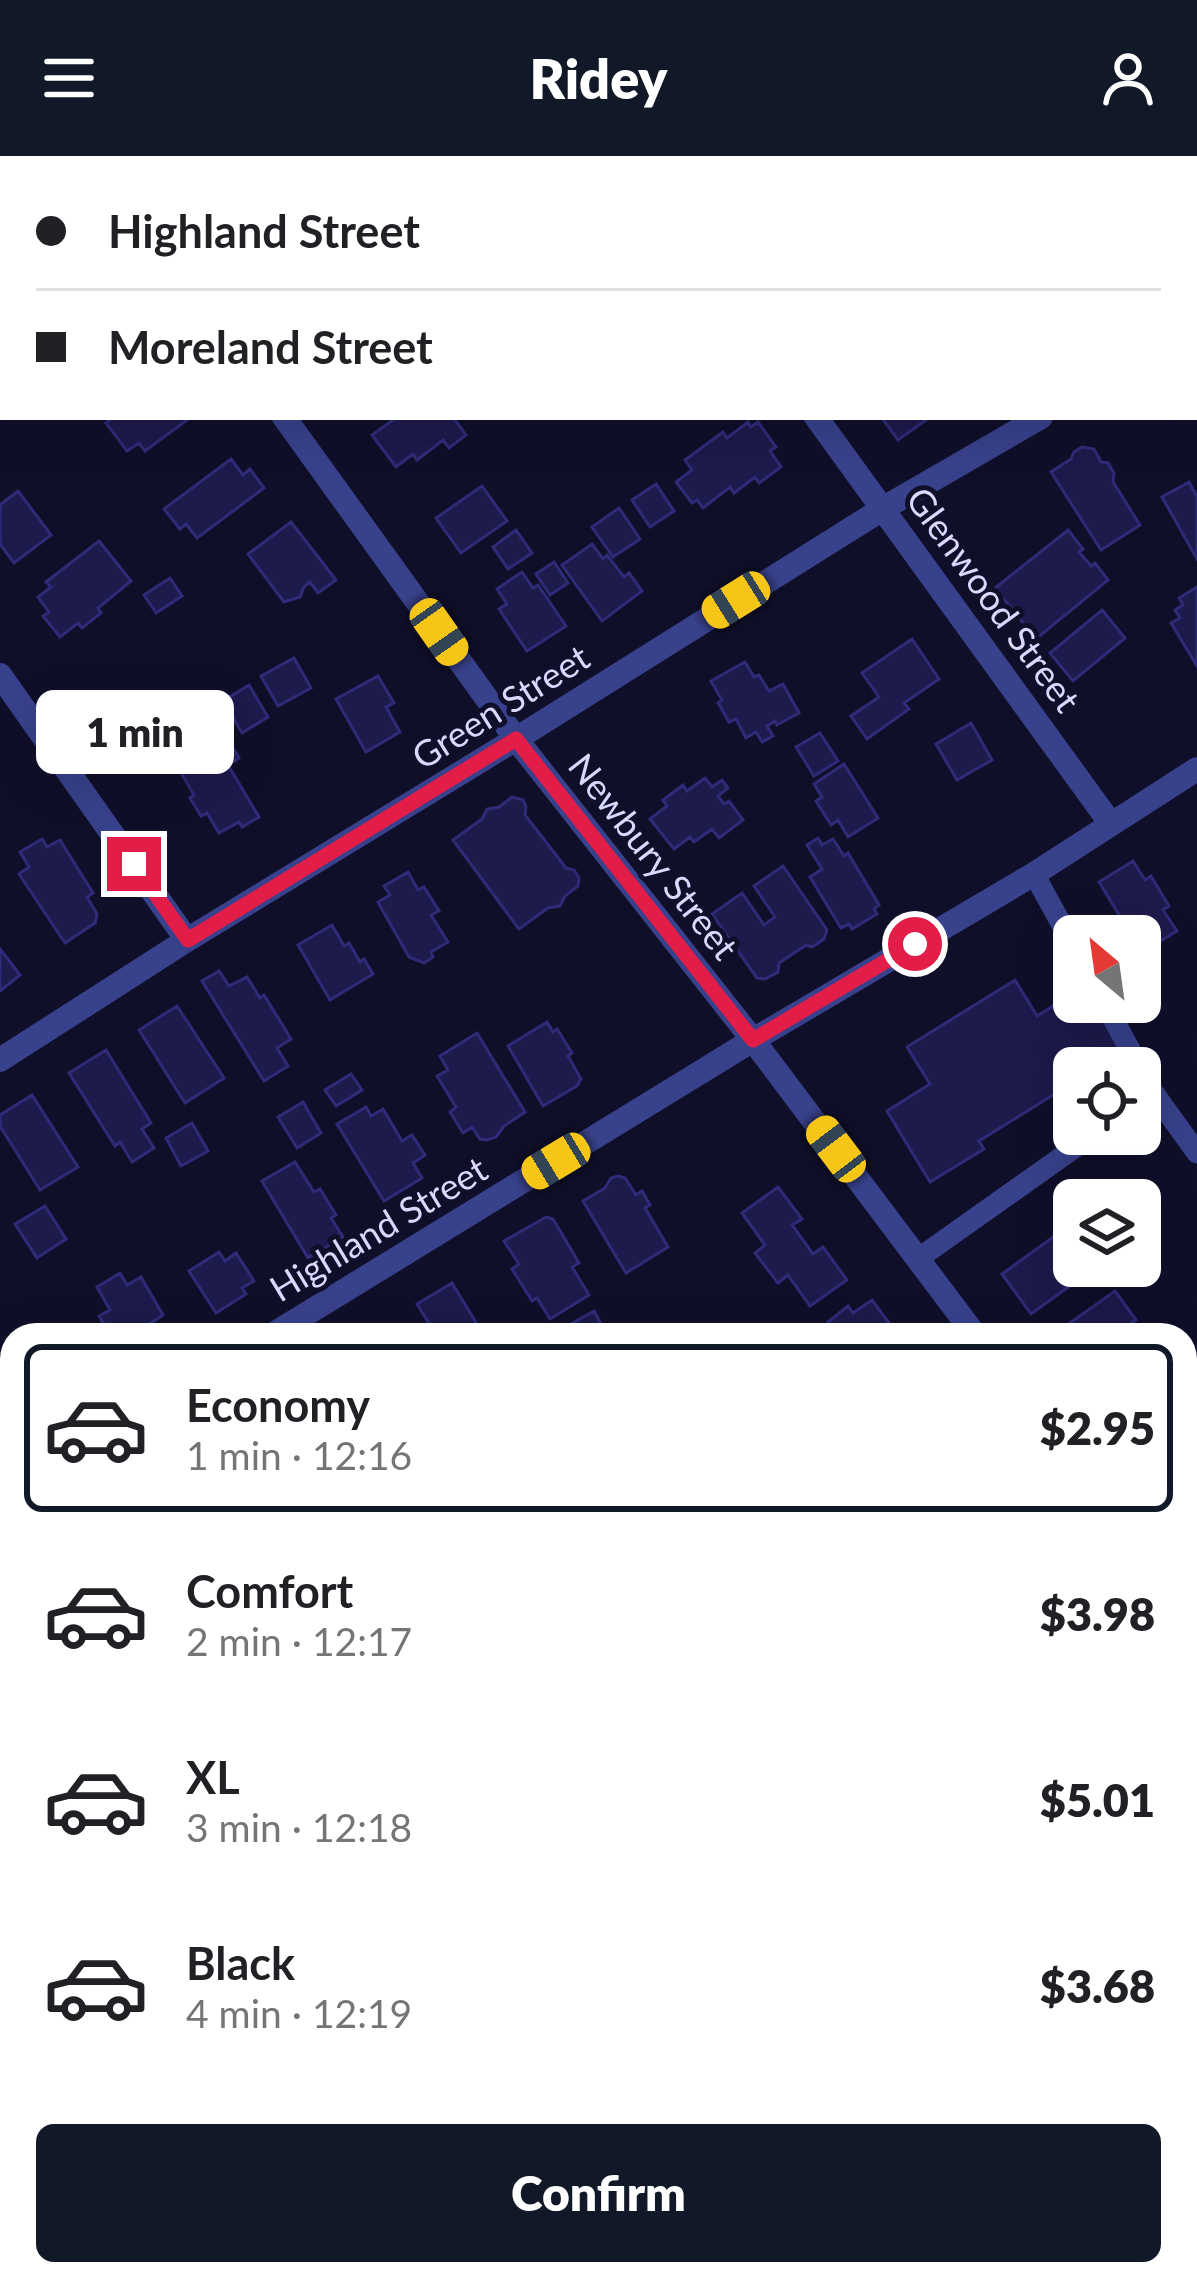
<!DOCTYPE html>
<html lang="en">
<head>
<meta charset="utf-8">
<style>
  :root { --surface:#fff; --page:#f2f2f2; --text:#202124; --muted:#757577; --line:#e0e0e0; --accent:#111827 }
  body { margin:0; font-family:Lato,sans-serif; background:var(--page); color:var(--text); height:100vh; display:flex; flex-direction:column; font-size:45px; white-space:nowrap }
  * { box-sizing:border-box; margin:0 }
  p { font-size:39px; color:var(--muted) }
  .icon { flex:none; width:66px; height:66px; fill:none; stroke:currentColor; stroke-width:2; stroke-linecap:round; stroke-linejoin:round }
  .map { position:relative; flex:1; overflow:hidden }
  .details { position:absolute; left:0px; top:1167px; width:1197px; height:963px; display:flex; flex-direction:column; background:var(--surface); border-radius:36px 36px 0 0; box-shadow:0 12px 48px #0002 }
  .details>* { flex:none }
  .banner { position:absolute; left:0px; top:0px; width:1197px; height:264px; box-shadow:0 12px 48px #0002; display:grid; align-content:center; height:264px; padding:0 36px; background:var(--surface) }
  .needle { width:78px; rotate:331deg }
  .tools { position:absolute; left:1053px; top:759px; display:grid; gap:24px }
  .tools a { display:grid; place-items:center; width:108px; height:108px; border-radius:18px; background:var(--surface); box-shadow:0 12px 48px #0002; font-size:60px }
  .end { position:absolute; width:54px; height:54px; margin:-27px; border:15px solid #e11d48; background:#fff; box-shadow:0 0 0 6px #fff }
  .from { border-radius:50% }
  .bubble { position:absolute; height:84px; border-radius:18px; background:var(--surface); box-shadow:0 12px 48px #0002; font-size:39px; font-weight:800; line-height:84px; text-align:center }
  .car { position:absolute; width:36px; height:72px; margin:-36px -18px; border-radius:15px; box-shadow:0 0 9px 3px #0007; background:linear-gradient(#f5c518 24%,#345 0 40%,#f5c518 0 76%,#345 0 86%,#f5c518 0) }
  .banner b { display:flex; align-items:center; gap:42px; height:114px; font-size:45px }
  .banner b+b { border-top:3px solid var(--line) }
  .banner i { width:30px; height:30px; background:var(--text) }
  ul { padding:21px 0 0; list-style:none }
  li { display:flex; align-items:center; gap:36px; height:168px; margin:0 24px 18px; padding:0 12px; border:6px solid transparent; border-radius:18px }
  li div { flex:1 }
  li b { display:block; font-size:45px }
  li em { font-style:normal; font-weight:800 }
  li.active { border-color:var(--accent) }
  li>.icon { width:108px; height:108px; stroke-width:1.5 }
  .cta { display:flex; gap:24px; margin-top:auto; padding:24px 36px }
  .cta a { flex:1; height:138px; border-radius:18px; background:var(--accent); color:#fff; font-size:48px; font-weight:800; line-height:138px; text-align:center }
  header { display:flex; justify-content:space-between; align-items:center; height:156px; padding:0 36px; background:var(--accent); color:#fff; font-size:54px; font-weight:800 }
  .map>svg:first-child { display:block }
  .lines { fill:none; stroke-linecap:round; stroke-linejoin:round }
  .stream { stroke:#082a4a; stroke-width:10 }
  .building { fill:#1d1a4c; stroke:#2f2b79; stroke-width:3 }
  .lane { stroke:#38418b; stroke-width:21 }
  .street { stroke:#38418b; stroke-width:24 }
  .secondary { stroke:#6f81ff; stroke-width:24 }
  .route { stroke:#e11d48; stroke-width:15 }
  .labels { text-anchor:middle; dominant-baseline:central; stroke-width:10; stroke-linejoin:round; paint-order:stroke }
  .street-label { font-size:36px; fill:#d8d9ff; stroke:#100f2a }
</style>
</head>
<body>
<header><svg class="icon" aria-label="menu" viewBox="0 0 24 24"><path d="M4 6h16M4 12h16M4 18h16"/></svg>Ridey<svg class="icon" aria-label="person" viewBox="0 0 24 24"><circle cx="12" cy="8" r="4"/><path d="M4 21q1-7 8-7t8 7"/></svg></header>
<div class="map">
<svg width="1197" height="2129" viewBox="0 0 1197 2129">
  <rect width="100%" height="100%" fill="#100f2a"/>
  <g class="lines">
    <path class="stream" d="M1185 1223 1197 1215
      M0 2090 12 2080"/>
  </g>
  <path class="building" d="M114 261H191L145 295 139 287 127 295 106 267Z
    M397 261H453L466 279 449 292 443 284 417 304 413 298 396 311 372 279Z
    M881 261H930L898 284Z
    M748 266 751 271 758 266 776 291 770 295 781 311 759 327 755 321 734 337 730 331 703 352 697 344 692 347 676 326 692 314 685 304 723 276 727 282Z
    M1082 291 1094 293 1101 306 1108 307 1114 317 1113 326 1140 369 1101 394 1051 316 1071 303 1074 296Z
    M231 303 243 319 250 313 264 332 197 382 186 368 180 373 164 353Z
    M1189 326 1197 341V403L1162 341Z
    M656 328 674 355 650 371 632 344Z
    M482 330 507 365 461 397 436 362Z
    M18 335 51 379 14 407 0 388V349Z
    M619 352 640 383 613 401 592 371Z
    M291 366 336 424 318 437 310 426 304 431 300 441 284 446 248 398Z
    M516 374 532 397 508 413 493 391Z
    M1068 374 1083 393 1079 396 1091 410 1095 407 1108 424 1036 483 995 432Z
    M99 385 131 425 98 452 101 457 82 472 78 467 60 481 43 460 49 456 38 441 51 431 46 426Z
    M592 388 603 403 607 399 624 421 629 417 642 435 602 465 562 409Z
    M554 406 568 427 550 439 536 418Z
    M522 416 533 432 538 429 566 470 527 495 499 453 507 448 497 433Z
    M170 422 182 440 156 457 144 439Z
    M1197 431V510L1171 467 1180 462 1175 454 1183 449 1179 442Z
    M1102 454 1125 482 1073 525 1050 497Z
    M912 483 939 523 904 547 909 553 867 583 851 560 879 541 862 517Z
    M294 502 311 532 278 550 261 520Z
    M745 506 754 521 759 519 769 535 783 528 799 557 777 569 775 565 767 570 773 580 762 586 756 576 746 582 736 563 729 566 718 547 722 544 711 525Z
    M378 520 394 547 386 551 400 576 366 596 336 543Z
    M249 529 268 561 242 577 223 545Z
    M971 567 992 604 957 624 936 588Z
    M820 577 838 605 814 620 796 591Z
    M230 587 239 602 228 609 259 661 242 671 239 666 219 677 207 657 201 660 190 642 194 639 180 615Z
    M844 608 878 662 848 681 838 664 831 669 816 645 822 641 814 628Z
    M705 622 712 631 722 624 728 632 718 640 724 648 729 645 743 664 719 682 712 673 694 686 690 681 674 693 650 663 667 650 663 644 683 629 687 635Z
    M512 641 523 644 526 651 525 659 566 712 574 714 579 722 578 730 565 740 560 750 548 752 519 773 453 684 482 663 487 653 499 651Z
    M818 682 822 689 833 683 844 700 848 697 879 749 874 753 877 758 852 773 849 768 841 772 810 721 822 713 807 689Z
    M42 683 47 691 60 684 93 737 87 741 97 758 95 767 65 787 19 718 29 711 20 696Z
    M1133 705 1145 724 1151 720 1169 750 1163 754 1177 775 1142 796 1140 780H1132L1099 726Z
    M783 710 827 774 824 783 812 791 806 789 779 807 778 816 765 823 757 822 712 758 742 737 764 769 775 761 754 730Z
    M408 716 418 734 424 731 439 755 431 759 448 786 431 796 433 801 424 807 409 801 378 746 390 739 384 730Z
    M332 769 344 790 349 787 360 806 364 803 373 818 330 844 298 789Z
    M0 793 20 819 0 835Z
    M219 815 229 830 247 821 260 842 264 839 291 883 277 892 288 910 264 925 202 825Z
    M1015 824 1037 860 1074 837V846H1095L1130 902 1113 912H1074V926L979 985 984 993 930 1026 887 955 930 928 907 891Z
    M177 850 224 922 185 947 139 874Z
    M547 866 553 876 557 873 572 897 568 900 581 923 577 930 543 950 508 890Z
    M477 877 525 956 504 970 496 981 487 984 480 983 472 971 463 977 450 956 456 951 437 920 448 914 440 900Z
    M106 894 151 967 142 973 154 992 132 1006 120 986 115 990 69 917Z
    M351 918 362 934 336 950 325 934Z
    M32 939 78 1011 40 1034 0 970V959Z
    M303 946 321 977 297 992 278 961Z
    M366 951 371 960 383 953 402 985 412 979 425 999 413 1007 422 1022 384 1045 337 968Z
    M192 967 208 995 181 1010 166 982Z
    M295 1006 314 1036 320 1033 336 1059 331 1062 343 1081 326 1091 331 1100 318 1108 312 1099 308 1102 262 1025Z
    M618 1020 625 1022 636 1039 642 1035 650 1049 645 1052 668 1091 626 1117 583 1045 605 1032 611 1022Z
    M778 1031 802 1063 792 1069 813 1098 823 1091 847 1124 810 1150 788 1119 778 1127 755 1097 765 1089 742 1057Z
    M45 1050 66 1083 37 1102 15 1068Z
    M546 1061 553 1063 579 1107 572 1111 589 1139 550 1163 537 1142 532 1145 512 1113 519 1108 504 1085Z
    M1067 1071 1074 1081V1110L1096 1111 1031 1158 1002 1118Z
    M219 1096 225 1105 236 1097 254 1125 242 1132 246 1138 216 1157 189 1115Z
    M120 1117 127 1129 141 1121 163 1159 151 1167 158 1179H110L99 1160 110 1154 97 1131Z
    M452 1127 483 1178 489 1174 493 1179H436L417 1148Z
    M1115 1135 1136 1164 1115 1179H1053Z
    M872 1144 895 1175 889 1179H831L835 1176 828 1166 848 1150 853 1157Z
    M594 1155 607 1179H556L555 1177Z
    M1192 1233 1197 1240V1289L1185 1298V1237Z
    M1197 1332V1386L1193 1389 1185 1378V1341Z
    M12 1402V1464L3 1450 8 1446 0 1432V1410Z
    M1197 1577V1643L1185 1652V1586Z
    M12 1889V1979L9 1981 0 1968V1897Z
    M134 2118H189L197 2129H120Z
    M805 2118 813 2129H721L714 2119Z"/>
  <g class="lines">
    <path class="lane" d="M1138 0 1140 3
      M1194 59 1197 58
      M1034 718 1074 791
      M1104 846 1153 936
      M1140 945 1153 936 1197 997
      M919 1102 1094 978
      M1185 1823 1197 1838"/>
    <path class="street" d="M96 0 98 3
      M624 0 626 3
      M1194 172 1197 171
      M284 261 516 583 753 884 975 1179
      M816 261 1111 668
      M0 519 187 784
      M0 904 187 784 516 583 884 352 1041 261
      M272 1179 753 884 1034 718 1197 613
      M0 1345 12 1338
      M1185 1468 1197 1484
      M0 2047 12 2038
      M0 2098 12 2115
      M564 2118 572 2129
      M1133 2118 1145 2129"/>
    <path class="secondary" d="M1185 1978 1197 1969
      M980 2129 995 2118"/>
  </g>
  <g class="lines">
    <path class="route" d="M134 708 188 784 516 583 753 884 915 788"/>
  </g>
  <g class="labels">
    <g class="street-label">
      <text transform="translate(994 443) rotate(54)">Glenwood Street</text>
      <text transform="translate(500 550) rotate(-32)">Green Street</text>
      <text transform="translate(654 700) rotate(52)">Newbury Street</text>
      <text transform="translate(378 1072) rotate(-31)">Highland Street</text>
    </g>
  </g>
</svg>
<div class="tools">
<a><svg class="needle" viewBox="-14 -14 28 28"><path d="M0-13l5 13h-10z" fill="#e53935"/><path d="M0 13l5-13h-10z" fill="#757577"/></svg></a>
<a><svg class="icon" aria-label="locate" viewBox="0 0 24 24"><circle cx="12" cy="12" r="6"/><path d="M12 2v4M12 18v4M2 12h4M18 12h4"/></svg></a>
<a><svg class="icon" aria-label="layers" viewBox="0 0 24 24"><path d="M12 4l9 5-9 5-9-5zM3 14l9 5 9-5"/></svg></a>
</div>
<i class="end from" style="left:915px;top:788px"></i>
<i class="end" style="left:134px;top:708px"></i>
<div class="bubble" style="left:36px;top:534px;width:198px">1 min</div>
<i class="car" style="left:736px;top:444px;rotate:238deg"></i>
<i class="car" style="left:439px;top:476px;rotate:145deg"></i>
<i class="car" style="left:836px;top:993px;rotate:323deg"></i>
<i class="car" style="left:556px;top:1005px;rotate:239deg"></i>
<div class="banner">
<b><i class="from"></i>Highland Street</b>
<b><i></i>Moreland Street</b>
</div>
<section class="details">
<ul>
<li class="active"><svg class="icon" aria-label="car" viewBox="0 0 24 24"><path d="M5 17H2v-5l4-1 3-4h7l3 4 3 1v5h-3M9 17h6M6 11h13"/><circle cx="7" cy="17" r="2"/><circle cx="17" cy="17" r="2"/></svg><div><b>Economy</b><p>1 min · 12:16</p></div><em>$2.95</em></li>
<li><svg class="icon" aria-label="car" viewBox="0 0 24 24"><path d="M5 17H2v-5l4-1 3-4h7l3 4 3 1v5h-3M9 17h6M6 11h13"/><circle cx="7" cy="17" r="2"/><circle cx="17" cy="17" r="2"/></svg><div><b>Comfort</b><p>2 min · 12:17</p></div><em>$3.98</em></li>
<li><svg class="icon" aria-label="car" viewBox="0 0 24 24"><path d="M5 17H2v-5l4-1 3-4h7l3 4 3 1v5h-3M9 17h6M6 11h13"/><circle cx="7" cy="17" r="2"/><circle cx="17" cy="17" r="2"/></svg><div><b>XL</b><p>3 min · 12:18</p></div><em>$5.01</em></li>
<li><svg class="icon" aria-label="car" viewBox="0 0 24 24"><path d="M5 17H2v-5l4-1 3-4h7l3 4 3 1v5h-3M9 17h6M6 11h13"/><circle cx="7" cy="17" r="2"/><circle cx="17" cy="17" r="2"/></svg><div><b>Black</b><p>4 min · 12:19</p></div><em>$3.68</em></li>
</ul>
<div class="cta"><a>Confirm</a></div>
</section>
</div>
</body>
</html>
